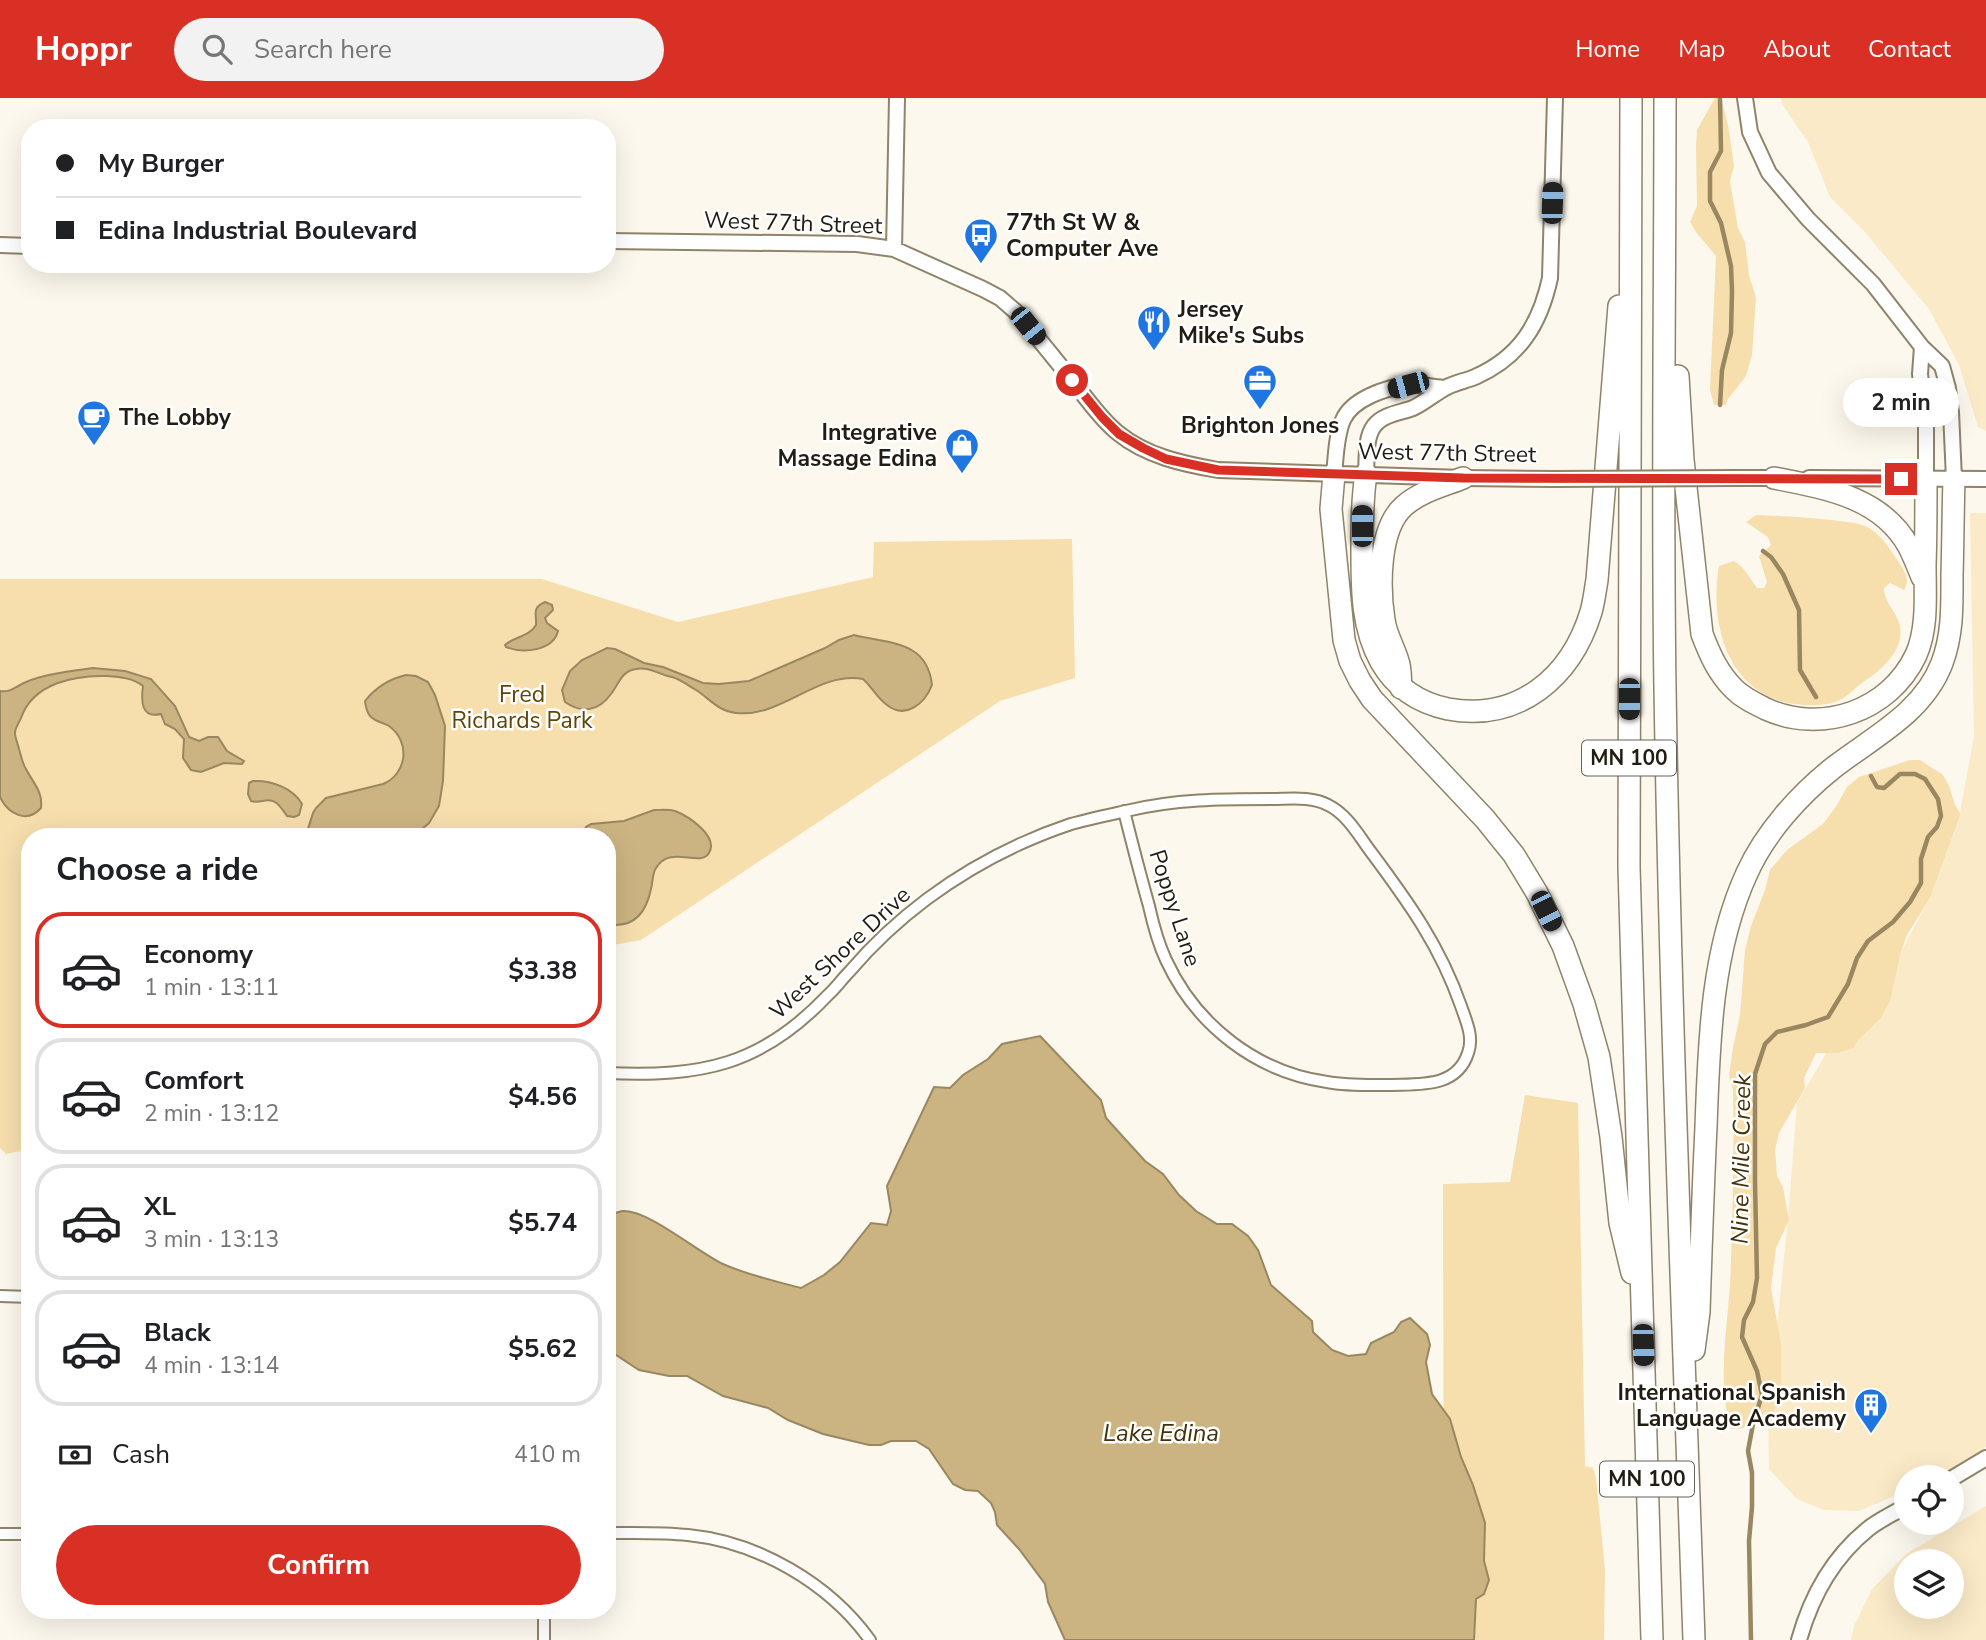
<!DOCTYPE html>
<html lang="en">
<head>
<meta charset="utf-8">
<style>
  :root { --surface:#fff; --page:#f2f2f2; --text:#202124; --muted:#757577; --line:#e0e0e0; --accent:#d93025 }
  body { margin:0; font-family:"Nunito Sans",sans-serif; background:var(--page); color:var(--text); height:100vh; display:flex; flex-direction:column; font-size:26px; white-space:nowrap }
  * { box-sizing:border-box; margin:0 }
  p { font-size:23px; color:var(--muted) }
  .icon { flex:none; width:38px; height:38px; fill:none; stroke:currentColor; stroke-width:2; stroke-linecap:round; stroke-linejoin:round }
  .map { position:relative; flex:1; overflow:hidden }
  .panel { position:absolute; left:21px; top:730px; width:595px; height:791px; display:flex; flex-direction:column; background:var(--surface); border-radius:28px; box-shadow:0 7px 28px #0002 }
  .panel>* { flex:none }
  .top-card { position:absolute; left:21px; top:21px; width:595px; height:154px; border-radius:28px; box-shadow:0 7px 28px #0002; display:grid; align-content:center; height:154px; padding:0 35px; background:var(--surface) }
  .tools { position:absolute; left:1894px; top:1367px; display:grid; gap:14px }
  .tools a { display:grid; place-items:center; width:70px; height:70px; border-radius:50%; background:var(--surface); box-shadow:0 7px 28px #0002; font-size:35px }
  .end { position:absolute; width:32px; height:32px; margin:-16px; border:9px solid #d93025; background:#fff; box-shadow:0 0 0 4px #fff }
  .from { border-radius:50% }
  .bubble { position:absolute; height:49px; border-radius:24px; background:var(--surface); box-shadow:0 7px 28px #0002; font-size:23px; font-weight:700; line-height:49px; text-align:center }
  .car { position:absolute; width:21px; height:42px; margin:-21px -10px; border-radius:9px; box-shadow:0 0 5px 2px #0007; background:linear-gradient(#222 24%,#8ab4d8 0 40%,#222 0 76%,#8ab4d8 0 86%,#222 0) }
  .top-card b { display:flex; align-items:center; gap:24px; height:66px; font-size:26px }
  .top-card b+b { border-top:2px solid var(--line) }
  .top-card i { width:18px; height:18px; background:var(--text) }
  ul { padding:0; list-style:none }
  li { display:flex; align-items:center; gap:21px; height:116px; margin:0 14px 10px; padding:0 21px; border:4px solid var(--line); border-radius:28px }
  li div { flex:1 }
  li b { display:block; font-size:26px }
  li em { font-style:normal; font-weight:700 }
  li.current { border-color:var(--accent) }
  li>.icon { width:63px; height:63px; stroke-width:1.5 }
  h2 { padding:0 35px; font-size:32px; line-height:84px }
  .pay { display:flex; align-items:center; gap:18px; height:77px; padding:0 35px; font-size:26px }
  .pay p { margin-inline-start:auto }
  .cta { display:flex; gap:14px; margin-top:auto; padding:14px 35px }
  .cta a { flex:1; height:80px; border-radius:42px; background:var(--accent); color:#fff; font-size:28px; font-weight:700; line-height:80px; text-align:center }
  header { display:flex; align-items:center; gap:42px; box-sizing:border-box; height:98px; padding:0 35px; background:var(--accent); color:#fff }
  header strong { font-size:33px }
  nav { display:flex; gap:38px; margin-inline-start:auto; font-size:24px }
  .search { width:490px; height:63px; background:var(--page); display:flex; align-items:center; gap:18px; box-sizing:border-box; padding:0 24px; border-radius:38px; color:var(--muted); font-size:26px }
  .map>svg:first-child { display:block }
  .built { fill:#fbeac7; fill-rule:evenodd }
  .green { fill:#f6dead }
  .water { fill:#ccb482; stroke:#998761; stroke-width:2 }
  .lines { fill:none; stroke-linecap:round; stroke-linejoin:round }
  .stream { stroke:#998761; stroke-width:4.5 }
  .minor-casing { stroke:#8f836a; stroke-width:14 }
  .tertiary-casing { stroke:#8f836a; stroke-width:18 }
  .motorway-casing { stroke:#8f836a; stroke-width:24 }
  .minor { stroke:#fff; stroke-width:10 }
  .tertiary { stroke:#fff; stroke-width:14 }
  .motorway { stroke:#fff; stroke-width:21 }
  .tertiary-bridge-casing { stroke:#8f836a; stroke-width:18; stroke-linecap:butt }
  .tertiary-bridge { stroke:#fff; stroke-width:14 }
  .route { stroke:#d93025; stroke-width:9 }
  .labels { text-anchor:middle; dominant-baseline:central; stroke-width:5; stroke-linejoin:round; paint-order:stroke }
  .shield { fill:#fff; stroke:#64615a; stroke-width:2 }
  .shield-label { font-size:21px; font-weight:bold; fill:#221d13 }
  .poi-label { font-size:23px; font-weight:bold; fill:#221d13; stroke:#fff; text-anchor:start }
  .street-label { font-size:23px; fill:#221d13; stroke:#fff }
  .park-label { font-size:23px; fill:#5f4605; stroke:#fff }
  .water-label { font-size:24px; font-style:italic; fill:#433208; stroke:#fff }
</style>
</head>
<body>
<header>
<strong>Hoppr</strong>
<div class="search"><svg class="icon" aria-label="search" viewBox="0 0 24 24"><circle cx="10" cy="10" r="6"/><path d="M15 15l6 6"/></svg>Search here</div>
<nav><a>Home</a><a>Map</a><a>About</a><a>Contact</a></nav>
</header>
<div class="map">
<svg width="1986" height="1542" viewBox="0 0 1986 1542">
  <rect width="100%" height="100%" fill="#fdf8ed"/>
  <path class="built" d="M1781 0H1986V333L1978 329 1959 267 1929 211 1865 134 1830 99 1808 44 1782 6Z
    M1970 415H1986V1349L1959 1368 1936 1379H1906V1393L1859 1413 1824 1412 1797 1401 1769 1371 1768 1319 1788 1120 1797 1005 1827 954 1856 946 1903 850 1930 800 1958 725 1974 638Z
    M1986 1408V1542H1851L1854 1528 1872 1491 1906 1456ZM1906 1463H1951V1508H1906Z"/>
  <path class="green" d="M1715 0H1721L1728 27 1734 68 1730 83 1733 101 1738 130 1745 144 1749 177 1756 200 1752 257 1746 278 1728 301 1726 307H1714L1710 292 1716 158 1696 134 1690 124 1697 108 1696 49 1697 32Z
    M1756 417C1782 418 1806 419 1832 422 1844 424 1858 424 1869 430 1882 438 1890 451 1898 463 1904 473 1911 481 1904 492L1890 485 1884 490C1884 509 1904 517 1900 540 1897 558 1879 574 1863 584 1855 590 1847 599 1838 603 1824 608 1809 608 1795 606 1727 597 1709 525 1719 468L1734 463 1743 470 1757 490H1764L1767 484 1759 458 1771 447 1768 439 1746 424Z
    M1072 441 1075 580 1000 603 641 842 607 848V738H30V1051L6 1056 0 1050V481H542L678 524 873 479 874 444Z
    M1910 662H1920L1943 677 1949 688 1955 707 1960 715 1959 721 1930 800 1907 837 1900 857 1890 903 1880 921 1859 941 1853 950 1839 955H1816L1804 980 1805 990 1779 1035 1775 1052 1777 1078 1783 1089 1789 1122 1776 1150 1771 1190 1781 1246V1299L1774 1313 1762 1325 1739 1331H1731C1717 1285 1727 1233 1730 1186 1733 1121 1734 1057 1733 992L1729 977 1733 950 1740 917 1745 852 1751 828 1765 792 1770 772 1787 752 1823 726 1837 707 1847 689 1859 679Z
    M1525 997 1578 1005 1585 1368 1593 1370 1596 1380 1605 1472 1604 1542H1444L1443 1086 1510 1084Z"/>
  <path class="water" d="M545 504 552 507 553 512 545 520 547 525 558 533C553 553 523 556 506 549L505 547C515 538 529 539 536 527 537 517 531 510 545 504Z
    M854 537C889 546 927 542 932 587 925 605 906 622 887 607 877 600 872 589 863 581 817 573 782 620 736 615 718 613 710 601 696 592 689 588 680 581 672 579 669 578 665 578 662 576 653 573 645 569 636 571 621 573 619 586 611 596 599 613 582 616 565 604L562 592 570 573 582 562 607 550 615 551 644 565 663 569 703 585 719 586 749 583 825 550 839 542Z
    M93 570 125 573 151 581 175 608 189 639 199 643 208 639H218L227 653 244 663 242 666 224 665 201 674 191 672 183 660 184 641 175 631 165 626 161 616C141 621 141 603 143 588 133 580 120 579 107 578 75 577 33 585 21 620 19 625 15 630 15 635 15 640 18 646 19 651 21 657 22 665 26 671 33 685 43 693 41 710 27 726 8 716 0 699V593C11 595 16 588 26 584 44 576 72 573 93 570Z
    M406 577 416 578 428 584 435 597 445 628 443 683 439 708 429 725 414 738H308V731L313 715 316 710 326 700 383 686C407 676 411 644 389 628 383 624 375 624 370 618 366 613 366 609 365 603 376 589 389 581 406 577Z
    M253 683C271 682 293 690 302 706L299 717 294 719 287 718C284 714 280 707 275 704 267 699 260 706 251 703L248 696 249 685Z
    M654 712C661 712 668 711 675 713 688 718 719 738 709 755 700 770 670 746 656 770 652 776 653 784 651 791 646 815 634 831 607 826V738H582L586 729 591 726 624 723Z
    M1040 938 1101 1002 1106 1020 1145 1063 1163 1076 1179 1097 1196 1113 1217 1126H1232L1248 1138 1258 1152 1271 1187 1312 1223 1313 1234 1332 1252 1348 1258 1366 1256 1371 1245 1394 1234 1401 1224 1410 1220 1427 1236 1430 1247 1426 1264 1432 1296 1450 1321 1461 1359 1473 1387 1485 1425 1484 1463 1489 1482 1484 1496 1476 1501 1474 1542H1065L1048 1504 1045 1486 1019 1451 997 1427 995 1414 991 1405 978 1393 965 1392 953 1386 929 1351 916 1343H891L881 1347H869L823 1336 788 1322 768 1310 723 1298 687 1278H669L639 1272 607 1251V1118C612 1116 617 1114 623 1113 647 1111 699 1155 723 1166 747 1177 775 1183 801 1190L824 1177 840 1164 871 1125 887 1127 891 1113 887 1088 934 989 950 990 963 977 988 961 1002 946Z"/>
  <g class="lines">
    <path class="stream" d="M1720 307 1722 272 1731 235 1732 193 1731 168 1721 125 1710 103V74L1721 53 1720 0
      M1763 453 1771 459 1783 476 1799 512 1800 572 1816 599
      M1751 1542 1749 1443 1752 1409V1375L1748 1353 1753 1326 1762 1297 1757 1273 1742 1239 1744 1222 1753 1204 1757 1180 1755 1084V976L1765 946 1777 934 1806 927 1828 919 1848 886 1857 860 1868 843 1893 824 1910 804 1921 785V761L1928 739 1937 729 1941 718 1938 701 1925 681 1915 676H1900L1884 690 1877 689 1871 678"/>
    <g class="minor-casing">
      <path id="minor" d="M607 975C701 979 761 968 828 897 836 890 842 881 850 873 873 846 899 822 927 801 970 769 1020 743 1071 726 1089 721 1108 717 1126 713 1175 701 1222 701 1272 701 1290 701 1311 698 1328 707 1347 716 1359 738 1371 754 1409 805 1440 848 1461 908 1466 923 1474 939 1468 955 1457 989 1422 986 1392 987 1371 987 1349 988 1327 984 1256 974 1196 927 1166 862 1158 845 1153 826 1149 808 1140 776 1132 745 1124 713
        M0 1198 30 1199
        M607 1435C634 1435 661 1434 688 1437 758 1444 829 1485 870 1542
        M0 1436H30
        M544 1512V1542"/>
    </g>
    <g class="tertiary-casing">
      <path id="tertiary" d="M1745 0 1750 34 1769 75 1808 121 1873 186 1922 249 1942 268 1948 290 1951 314 1954 381
        M607 143 857 146 894 151 983 191 1000 200 1015 213 1028 228C1046 250 1064 272 1082 295 1093 309 1104 324 1118 335 1146 358 1183 366 1218 372L1463 380 1555 381
        M0 147 30 148
        M894 151 897 0
        M1922 249 1920 276 1926 324V382
        M1334 376C1336 359 1336 338 1343 322 1352 301 1385 290 1407 287 1419 286 1433 289 1445 290
        M1366 376C1367 361 1365 340 1374 328 1383 316 1400 315 1413 310 1424 305 1434 296 1445 290 1454 285 1465 283 1475 279 1520 259 1540 226 1550 180L1555 0
        M1736 380H1782
        M1809 380 1986 381
        M1951 1381 1986 1360
        M1799 1542C1811 1499 1832 1460 1868 1431 1879 1422 1893 1416 1906 1408"/>
    </g>
    <g class="motorway-casing">
      <path id="motorway" d="M1631 0 1629 769 1652 1542
        M1665 0C1665 196 1662 393 1665 589 1670 907 1683 1224 1694 1542
        M1678 278 1683 362 1702 536C1710 557 1718 575 1734 591 1743 600 1754 605 1766 611 1821 636 1889 614 1916 557 1928 530 1925 497 1925 467 1926 439 1926 410 1926 382
        M1334 376 1331 411 1344 542 1350 563 1360 583 1372 601 1485 721 1514 757 1537 795 1563 848 1584 906 1599 959 1611 1039 1620 1125 1632 1175
        M1366 376C1362 402 1362 428 1362 455 1362 493 1362 530 1381 564 1396 590 1419 605 1448 611 1519 624 1571 579 1591 514 1594 504 1595 493 1597 482L1619 208
        M1774 380C1825 390 1882 399 1909 449 1914 459 1918 469 1922 479
        M1401 590C1400 581 1401 571 1398 563 1394 549 1386 537 1384 522 1379 490 1378 431 1404 408 1421 393 1443 388 1463 380
        M1694 1252 1699 1214C1701 1152 1703 1091 1706 1029 1709 945 1711 853 1747 775 1765 735 1799 697 1833 670 1873 639 1923 615 1942 565 1953 536 1952 507 1952 476 1953 445 1953 413 1954 381"/>
    </g>
    <use href="#minor" class="minor"/>
    <use href="#tertiary" class="tertiary"/>
    <use href="#motorway" class="motorway"/>
    <g class="tertiary-bridge-casing">
      <path id="tertiary-bridge" d="M1555 381 1736 380"/>
    </g>
    <use href="#tertiary-bridge" class="tertiary-bridge"/>
  </g>
  <g class="lines">
    <path class="route" d="M1072 282 1102 319 1119 336 1143 350 1166 361 1218 372 1463 380 1901 381"/>
  </g>
  <defs>
    <g id="bus-pin" transform="scale(1.75)"><path d="M0 17L-7.5 6A9.5 9.5 0 1 1 7.5 6Z" fill="#1f76e0" stroke="#fff"/><path d="M-5-6H5V4H4V6H2V4H-2V6H-4V4H-5ZM-3.5-4V0h7V-4ZM-3.5 1.2v1.5H-2V1.2ZM2 1.2v1.5H3.5V1.2Z" fill="#fff"/></g>
    <g id="restaurant-pin" transform="scale(1.75)"><path d="M0 17L-7.5 6A9.5 9.5 0 1 1 7.5 6Z" fill="#1f76e0" stroke="#fff"/><path d="M-5-6h1v4h1v-4h1v4h1v-4h1v5L-1.5 .5V6h-2V.5L-5-1ZM5-6V6H3V1.5H1.5Q1.5-4 5-6Z" fill="#fff"/></g>
    <g id="office-pin" transform="scale(1.75)"><path d="M0 17L-7.5 6A9.5 9.5 0 1 1 7.5 6Z" fill="#1f76e0" stroke="#fff"/><path d="M-6-3h4V-5.5h4V-3h4V5H-6ZM-1-4.5V-3h2v-1.5ZM-6 0V1H6V0Z" fill="#fff"/></g>
    <g id="cafe-pin" transform="scale(1.75)"><path d="M0 17L-7.5 6A9.5 9.5 0 1 1 7.5 6Z" fill="#1f76e0" stroke="#fff"/><path d="M-5.5-4.5H6V0H3Q3 3.5 0 3.5H-2.5Q-5.5 3.5-5.5 0ZM3-3.2v2h1.7v-2ZM-6 4.5H4V6H-6Z" fill="#fff"/></g>
    <g id="shop-pin" transform="scale(1.75)"><path d="M0 17L-7.5 6A9.5 9.5 0 1 1 7.5 6Z" fill="#1f76e0" stroke="#fff"/><path d="M-5-2.5h2.3a2.7 3.5 0 0 1 5.4 0H5L5.5 6h-11ZM-1.5-2.5h3a1.5 2.3 0 0 0-3 0Z" fill="#fff"/></g>
    <g id="building-pin" transform="scale(1.75)"><path d="M0 17L-7.5 6A9.5 9.5 0 1 1 7.5 6Z" fill="#1f76e0" stroke="#fff"/><path d="M-4-6H4V6H1V3H-1V6H-4ZM-2.5-4.3h1.7v1.8h-1.7ZM.8-4.3h1.7v1.8H.8ZM-2.5-1h1.7V.8h-1.7ZM.8-1h1.7V.8H.8Z" fill="#fff"/></g>
  </defs>
  <g fill-rule="evenodd">
    <use href="#bus-pin" x="981" y="137"/>
    <use href="#restaurant-pin" x="1154" y="224"/>
    <use href="#office-pin" x="1260" y="283"/>
    <use href="#cafe-pin" x="94" y="319"/>
    <use href="#shop-pin" x="962" y="347"/>
    <use href="#building-pin" x="1871" y="1307"/>
  </g>
  <g class="labels">
    <g class="shield">
      <rect x="1582" y="642.5" width="94" height="35" rx="5"/>
      <rect x="1600" y="1363.5" width="94" height="35" rx="5"/>
    </g>
    <g class="shield-label">
      <text x="1629" y="660">MN 100</text>
      <text x="1647" y="1381">MN 100</text>
    </g>
    <g class="poi-label">
      <text x="1006" y="124">77th St W &amp;<tspan x="1006" dy="26">Computer Ave</tspan></text>
      <text x="1178" y="211">Jersey<tspan x="1178" dy="26">Mike's Subs</tspan></text>
      <text x="119" y="319">The Lobby</text>
      <text x="1260" y="327" text-anchor="middle">Brighton Jones</text>
      <text x="937" y="334" text-anchor="end">Integrative<tspan x="937" dy="26">Massage Edina</tspan></text>
      <text x="1846" y="1294" text-anchor="end">International Spanish<tspan x="1846" dy="26">Language Academy</tspan></text>
    </g>
    <g class="street-label">
      <text transform="translate(793 125) rotate(2)">West 77th Street</text>
      <text transform="translate(1447 355) rotate(1)">West 77th Street</text>
      <text transform="translate(1175 810) rotate(72)">Poppy Lane</text>
      <text transform="translate(840 855) rotate(-43)">West Shore Drive</text>
    </g>
    <g class="park-label">
      <text x="522" y="596">Fred<tspan x="522" dy="26">Richards Park</tspan></text>
    </g>
    <g class="water-label">
      <text transform="translate(1741 1061) rotate(-89)">Nine Mile Creek</text>
      <text x="1161" y="1335">Lake Edina</text>
    </g>
  </g>
</svg>
<div class="tools">
<a><svg class="icon" aria-label="locate" viewBox="0 0 24 24"><circle cx="12" cy="12" r="6"/><path d="M12 2v4M12 18v4M2 12h4M18 12h4"/></svg></a>
<a><svg class="icon" aria-label="layers" viewBox="0 0 24 24"><path d="M12 4l9 5-9 5-9-5zM3 14l9 5 9-5"/></svg></a>
</div>
<i class="end from" style="left:1072px;top:282px"></i>
<i class="end" style="left:1901px;top:381px"></i>
<div class="bubble" style="left:1843px;top:280px;width:116px">2 min</div>
<i class="car" style="left:1552px;top:105px;rotate:2deg"></i>
<i class="car" style="left:1028px;top:228px;rotate:141deg"></i>
<i class="car" style="left:1408px;top:287px;rotate:255deg"></i>
<i class="car" style="left:1362px;top:428px;rotate:0deg"></i>
<i class="car" style="left:1629px;top:601px;rotate:180deg"></i>
<i class="car" style="left:1546px;top:813px;rotate:154deg"></i>
<i class="car" style="left:1643px;top:1247px;rotate:178deg"></i>
<div class="top-card">
<b><i class="from"></i>My Burger</b>
<b><i></i>Edina Industrial Boulevard</b>
</div>
<section class="panel">
<h2>Choose a ride</h2>
<ul>
<li class="current"><svg class="icon" aria-label="car" viewBox="0 0 24 24"><path d="M5 17H2v-5l4-1 3-4h7l3 4 3 1v5h-3M9 17h6M6 11h13"/><circle cx="7" cy="17" r="2"/><circle cx="17" cy="17" r="2"/></svg><div><b>Economy</b><p>1 min · 13:11</p></div><em>$3.38</em></li>
<li><svg class="icon" aria-label="car" viewBox="0 0 24 24"><path d="M5 17H2v-5l4-1 3-4h7l3 4 3 1v5h-3M9 17h6M6 11h13"/><circle cx="7" cy="17" r="2"/><circle cx="17" cy="17" r="2"/></svg><div><b>Comfort</b><p>2 min · 13:12</p></div><em>$4.56</em></li>
<li><svg class="icon" aria-label="car" viewBox="0 0 24 24"><path d="M5 17H2v-5l4-1 3-4h7l3 4 3 1v5h-3M9 17h6M6 11h13"/><circle cx="7" cy="17" r="2"/><circle cx="17" cy="17" r="2"/></svg><div><b>XL</b><p>3 min · 13:13</p></div><em>$5.74</em></li>
<li><svg class="icon" aria-label="car" viewBox="0 0 24 24"><path d="M5 17H2v-5l4-1 3-4h7l3 4 3 1v5h-3M9 17h6M6 11h13"/><circle cx="7" cy="17" r="2"/><circle cx="17" cy="17" r="2"/></svg><div><b>Black</b><p>4 min · 13:14</p></div><em>$5.62</em></li>
</ul>
<div class="pay"><svg class="icon" aria-label="cash" viewBox="0 0 24 24"><path d="M3 7h18v10H3z"/><circle cx="12" cy="12" r="2"/></svg>Cash<p>410 m</p></div>
<div class="cta"><a>Confirm</a></div>
</section>
</div>
</body>
</html>
